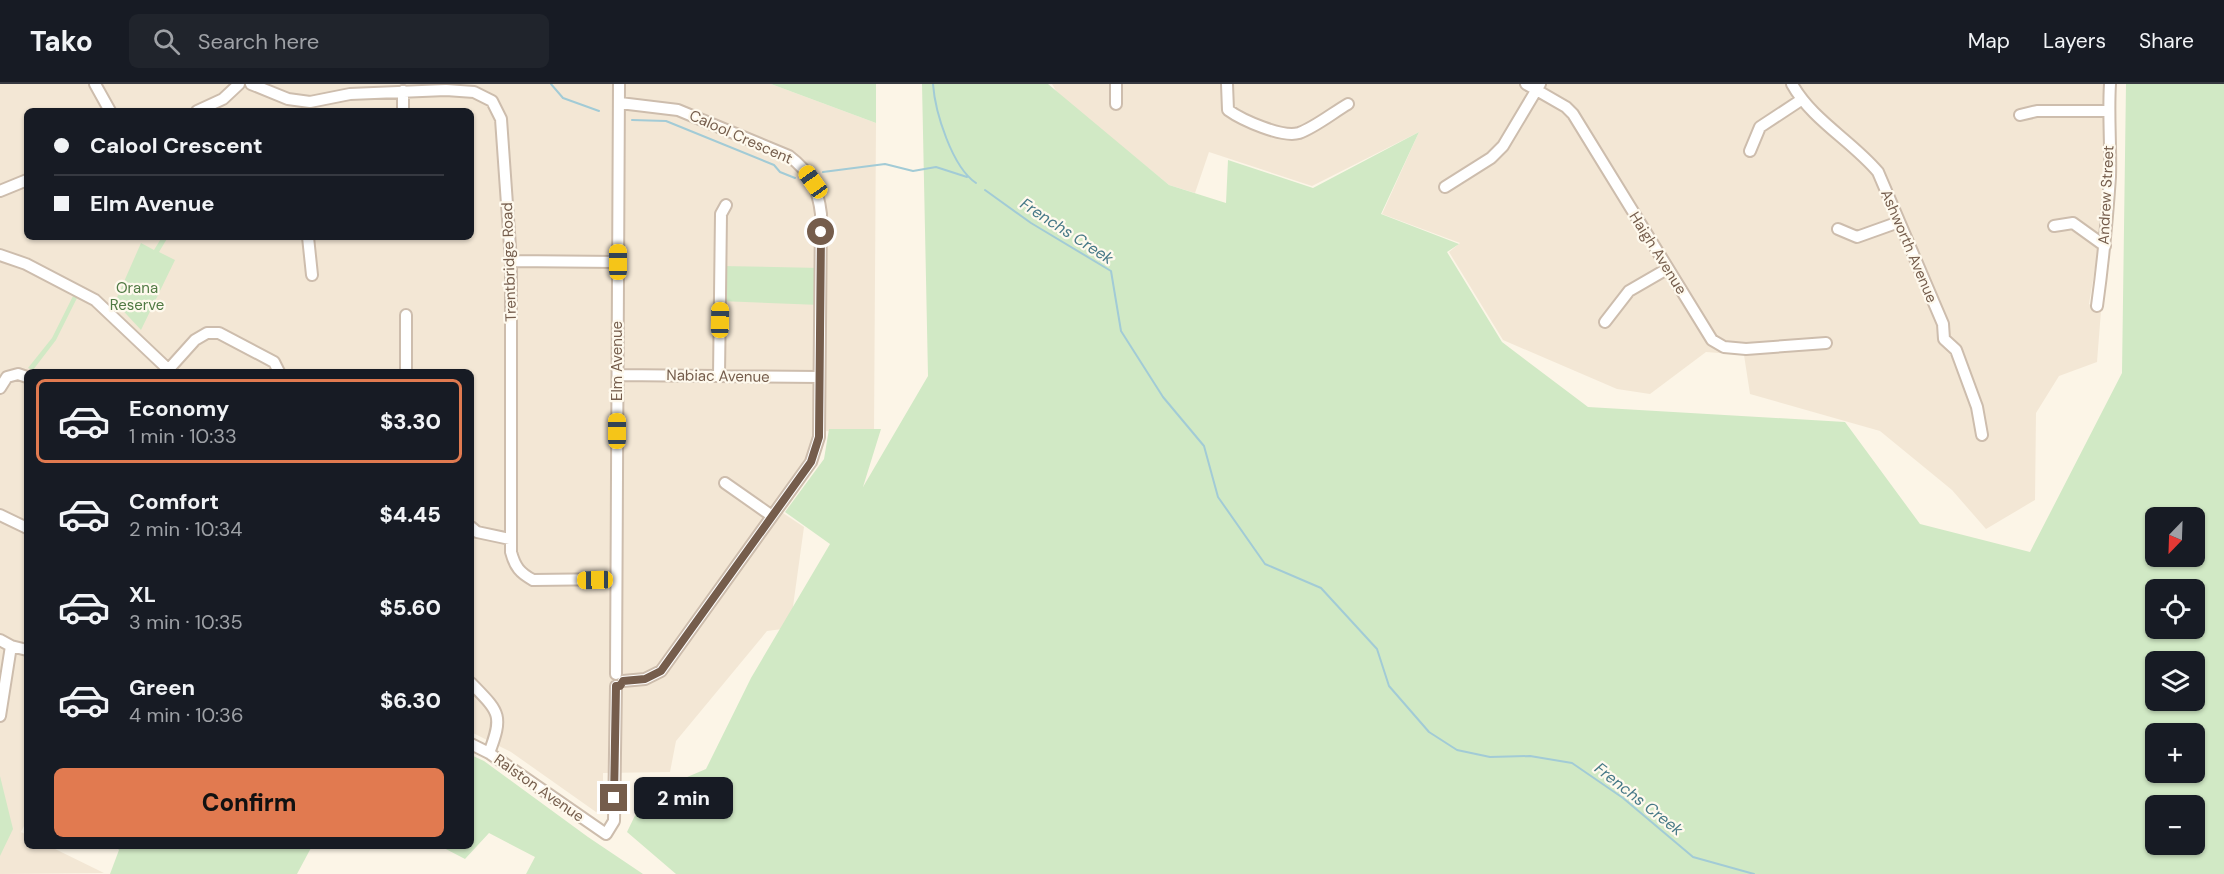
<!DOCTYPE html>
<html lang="en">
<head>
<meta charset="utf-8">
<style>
  :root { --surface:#171b24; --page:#20242c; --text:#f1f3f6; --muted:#9ea1a6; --line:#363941; --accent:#e17a50 }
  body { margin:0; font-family:"DM Sans",sans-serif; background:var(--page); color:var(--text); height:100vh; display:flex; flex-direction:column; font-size:22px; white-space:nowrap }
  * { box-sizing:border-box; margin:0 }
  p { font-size:20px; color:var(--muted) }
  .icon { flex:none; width:33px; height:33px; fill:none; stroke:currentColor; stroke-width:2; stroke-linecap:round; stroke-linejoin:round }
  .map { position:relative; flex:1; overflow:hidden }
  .panel { position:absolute; left:24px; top:285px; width:450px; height:480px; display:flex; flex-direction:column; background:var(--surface); border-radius:9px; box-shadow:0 2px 4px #0004 }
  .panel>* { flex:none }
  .banner { position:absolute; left:24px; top:24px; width:450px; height:132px; border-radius:9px; box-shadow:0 2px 4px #0004; display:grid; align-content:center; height:132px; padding:0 30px; background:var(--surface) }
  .needle { width:39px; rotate:203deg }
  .controls { position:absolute; left:2145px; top:423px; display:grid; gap:12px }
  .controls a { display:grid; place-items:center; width:60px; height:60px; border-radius:9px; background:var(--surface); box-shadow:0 2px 4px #0004; font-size:30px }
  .end { position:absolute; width:27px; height:27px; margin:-14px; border:8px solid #755d4c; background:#fff; box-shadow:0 0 0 3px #fff }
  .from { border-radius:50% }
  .bubble { position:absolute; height:42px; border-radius:9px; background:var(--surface); box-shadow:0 2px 4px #0004; font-size:20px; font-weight:800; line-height:42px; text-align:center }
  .car { position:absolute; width:18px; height:36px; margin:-18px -9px; border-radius:8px; box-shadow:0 0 4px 2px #0007; background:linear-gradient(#f5c518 24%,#345 0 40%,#f5c518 0 76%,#345 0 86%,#f5c518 0) }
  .banner b { display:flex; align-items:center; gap:21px; height:57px; font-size:22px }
  .banner b+b { border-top:2px solid var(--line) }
  .banner i { width:15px; height:15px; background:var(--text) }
  ul { padding:10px 0 0; list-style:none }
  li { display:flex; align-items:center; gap:18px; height:84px; margin:0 12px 9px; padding:0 18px; border:3px solid transparent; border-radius:9px }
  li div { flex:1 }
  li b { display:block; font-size:22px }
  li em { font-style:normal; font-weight:800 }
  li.active { border-color:var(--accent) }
  li>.icon { width:54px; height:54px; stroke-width:1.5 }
  .action { display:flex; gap:12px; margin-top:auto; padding:12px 30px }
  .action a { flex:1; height:69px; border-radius:9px; background:var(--accent); color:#111; font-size:24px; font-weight:800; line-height:69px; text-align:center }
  header { display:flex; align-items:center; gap:36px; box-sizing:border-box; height:84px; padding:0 30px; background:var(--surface); border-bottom:2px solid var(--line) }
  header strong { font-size:28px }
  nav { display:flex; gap:33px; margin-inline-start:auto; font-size:21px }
  .search { width:420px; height:54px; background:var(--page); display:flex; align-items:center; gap:15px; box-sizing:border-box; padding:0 21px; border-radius:9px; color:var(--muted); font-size:22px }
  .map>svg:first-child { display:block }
  .residential { fill:#f3e7d5; fill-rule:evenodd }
  .green { fill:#d1e9c5; fill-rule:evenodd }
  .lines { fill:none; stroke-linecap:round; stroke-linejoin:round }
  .stream { stroke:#a2cbd6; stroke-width:2 }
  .minor-casing { stroke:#cdbdad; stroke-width:14 }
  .minor { stroke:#fff; stroke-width:10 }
  .route { stroke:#755d4c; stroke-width:8 }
  .labels { text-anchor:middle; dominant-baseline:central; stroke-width:4.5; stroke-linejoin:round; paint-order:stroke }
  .street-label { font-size:15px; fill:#755d4c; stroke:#fef9ed }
  .park-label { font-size:15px; fill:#507a44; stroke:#fef9ed }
  .water-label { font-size:16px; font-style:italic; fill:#467887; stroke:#fef9ed }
</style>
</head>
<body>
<header>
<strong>Tako</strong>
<div class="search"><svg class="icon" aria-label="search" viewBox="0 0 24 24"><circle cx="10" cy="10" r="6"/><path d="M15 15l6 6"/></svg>Search here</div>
<nav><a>Map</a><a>Layers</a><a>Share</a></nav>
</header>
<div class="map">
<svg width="2224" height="790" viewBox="0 0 2224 790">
  <rect width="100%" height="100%" fill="#fcf5e7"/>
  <path class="residential" d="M0 0H771L876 39 874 349 824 347 808 377 774 423 804 443 790 544 767 547 676 657 670 688 603 689V725L596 728 511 668 471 648V288H27V736L21 748 27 751V762H49L104 789 0 790ZM27 27H471V153H27Z
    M1052 0H2106L2103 40 2106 83 2102 142 2089 220 2101 227 2097 278 2059 292 2036 329 2035 416 1986 445 1952 406 1880 347 1750 310 1744 271 1706 268 1650 310 1617 305 1503 256 1449 168 1460 159 1382 130 1419 48 1312 102 1209 68 1195 109 1169 101 1058 10Z"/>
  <path class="green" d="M771 0H876V39Z
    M922 0H1048L1169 101 1226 119 1228 76 1313 104 1419 48 1381 130 1459 160 1447 168 1502 258 1588 323 1845 338 1920 440 2030 468 2122 289 2126 0H2224V790H676L627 748 645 711 706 685 751 594 830 460 785 428 824 375 829 345H881L863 403 928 292ZM2156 434H2194V472H2156ZM2156 506H2194V544H2156ZM2156 578H2194V616H2156ZM2156 650H2194V688H2156ZM2156 722H2194V760H2156Z
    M162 153H168L159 168 175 176 141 246 115 218 141 159 154 166Z
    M721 182 821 184 820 221 720 217Z
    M73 212 77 214 56 256 33 286 28 284 52 254Z
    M471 671 484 677 588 753 643 790H526L535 773 489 749 465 775 440 762H471Z
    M0 692 13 745 0 772Z
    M116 762H312L297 790H110L119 766Z"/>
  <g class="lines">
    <path class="stream" d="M551 0 563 14 599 27
      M933 0C935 28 952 83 976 99
      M632 36 666 37 774 81 780 88 795 94
      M823 88 885 80 913 87 936 83 967 93
      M985 106 1031 139 1111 187 1121 247 1163 313 1204 362 1218 413 1265 480 1321 504 1377 565 1389 602 1429 648 1457 666 1490 673 1530 672 1572 679 1623 714 1693 773 1754 790"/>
    <g class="minor-casing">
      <path id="minor" d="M95 0 110 27
        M251 0 288 15 310 18 350 10 446 6 474 8 492 17 501 35 511 177V468C515 483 520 489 533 496L616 495
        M1227 0 1228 26C1242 36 1282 54 1299 49 1314 44 1334 28 1348 20
        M1526 0 1566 23 1573 30 1712 256 1724 263 1746 265 1826 259
        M1792 0C1812 36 1852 57 1878 88L1943 240 1944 255 1956 266 1977 323 1982 351
        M403 7V27
        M620 19 678 26 789 72C810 88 818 104 821 130L819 353 811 378 661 587 645 595 623 597
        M1116 20V0
        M197 27 223 15 239 0
        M2020 31 2037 27H2108
        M1750 67 1760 43 1801 16
        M1445 103 1491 74 1503 62 1540 0
        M0 107 27 96
        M2054 142 2073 139 2105 162
        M1838 145 1857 153 1899 138
        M308 153 312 191
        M0 171 26 180 95 216 171 288
        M511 177 618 178
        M2097 222C2103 179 2107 136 2110 93 2111 62 2108 31 2110 0
        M1605 238 1629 207 1667 185
        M168 286 195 256 207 249H219L274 278 279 288
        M406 288V231
        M618 291 819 293
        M719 292 721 130 726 121
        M0 304 7 293 18 290 27 293
        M725 399 772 432
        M0 431 27 444
        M471 443 477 448 510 455
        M0 556 11 562 0 632
        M11 562 27 566
        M616 590 619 0
        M471 599C499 628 504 630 489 669
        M471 660 489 669 606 750 614 737 616 602"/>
    </g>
    <use href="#minor" class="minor"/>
  </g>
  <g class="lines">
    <path class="route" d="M614 714 616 602H620L623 597 645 595 661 587 811 378 819 353 821 148"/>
  </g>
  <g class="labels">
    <g class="street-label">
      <text transform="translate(741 53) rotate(24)">Calool Crescent</text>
      <text transform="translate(2106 111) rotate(-87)">Andrew Street</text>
      <text transform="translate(1909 162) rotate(67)">Ashworth Avenue</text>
      <text transform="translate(1658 169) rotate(58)">Haigh Avenue</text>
      <text transform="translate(509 178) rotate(-92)">Trentbridge Road</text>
      <text transform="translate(617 277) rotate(-90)">Elm Avenue</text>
      <text transform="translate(718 292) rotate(1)">Nabiac Avenue</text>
      <text transform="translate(539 704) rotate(35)">Ralston Avenue</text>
    </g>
    <g class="park-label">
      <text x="137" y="204">Orana<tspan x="137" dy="17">Reserve</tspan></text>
    </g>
    <g class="water-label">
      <text transform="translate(1067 147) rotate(33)">Frenchs Creek</text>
      <text transform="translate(1639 715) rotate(38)">Frenchs Creek</text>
    </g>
  </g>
</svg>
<div class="controls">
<a><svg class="needle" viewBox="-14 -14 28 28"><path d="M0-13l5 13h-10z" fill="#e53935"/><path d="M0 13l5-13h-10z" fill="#9ea1a6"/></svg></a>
<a><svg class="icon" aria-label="locate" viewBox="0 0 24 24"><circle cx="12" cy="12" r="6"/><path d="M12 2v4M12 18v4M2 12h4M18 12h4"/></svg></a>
<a><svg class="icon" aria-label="layers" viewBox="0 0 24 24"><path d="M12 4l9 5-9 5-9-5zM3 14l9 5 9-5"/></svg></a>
<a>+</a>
<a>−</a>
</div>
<i class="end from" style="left:821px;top:148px"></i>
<i class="end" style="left:614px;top:714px"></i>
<div class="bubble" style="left:634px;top:693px;width:99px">2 min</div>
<i class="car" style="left:813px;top:98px;rotate:325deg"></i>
<i class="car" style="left:618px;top:178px;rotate:0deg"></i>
<i class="car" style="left:720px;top:236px;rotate:1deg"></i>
<i class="car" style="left:617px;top:347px;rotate:0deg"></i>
<i class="car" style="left:595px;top:496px;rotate:269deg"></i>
<div class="banner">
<b><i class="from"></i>Calool Crescent</b>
<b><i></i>Elm Avenue</b>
</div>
<section class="panel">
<ul>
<li class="active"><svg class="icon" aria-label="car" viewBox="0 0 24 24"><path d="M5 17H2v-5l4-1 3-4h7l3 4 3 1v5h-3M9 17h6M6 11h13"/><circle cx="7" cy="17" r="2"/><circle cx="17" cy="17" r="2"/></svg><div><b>Economy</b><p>1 min · 10:33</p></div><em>$3.30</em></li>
<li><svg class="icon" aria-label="car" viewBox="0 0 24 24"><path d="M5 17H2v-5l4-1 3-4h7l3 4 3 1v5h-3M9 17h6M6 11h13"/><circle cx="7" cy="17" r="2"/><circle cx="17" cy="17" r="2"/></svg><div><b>Comfort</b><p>2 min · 10:34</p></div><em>$4.45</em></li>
<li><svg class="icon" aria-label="car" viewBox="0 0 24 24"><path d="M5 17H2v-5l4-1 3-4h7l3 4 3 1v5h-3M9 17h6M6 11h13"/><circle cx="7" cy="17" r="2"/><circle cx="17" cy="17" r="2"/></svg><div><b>XL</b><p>3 min · 10:35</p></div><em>$5.60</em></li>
<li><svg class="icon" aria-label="car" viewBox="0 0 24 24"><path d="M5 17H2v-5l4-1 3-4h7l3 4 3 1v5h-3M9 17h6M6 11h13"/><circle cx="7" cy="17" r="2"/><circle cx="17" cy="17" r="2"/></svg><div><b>Green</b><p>4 min · 10:36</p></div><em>$6.30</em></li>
</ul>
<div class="action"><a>Confirm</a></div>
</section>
</div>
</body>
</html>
